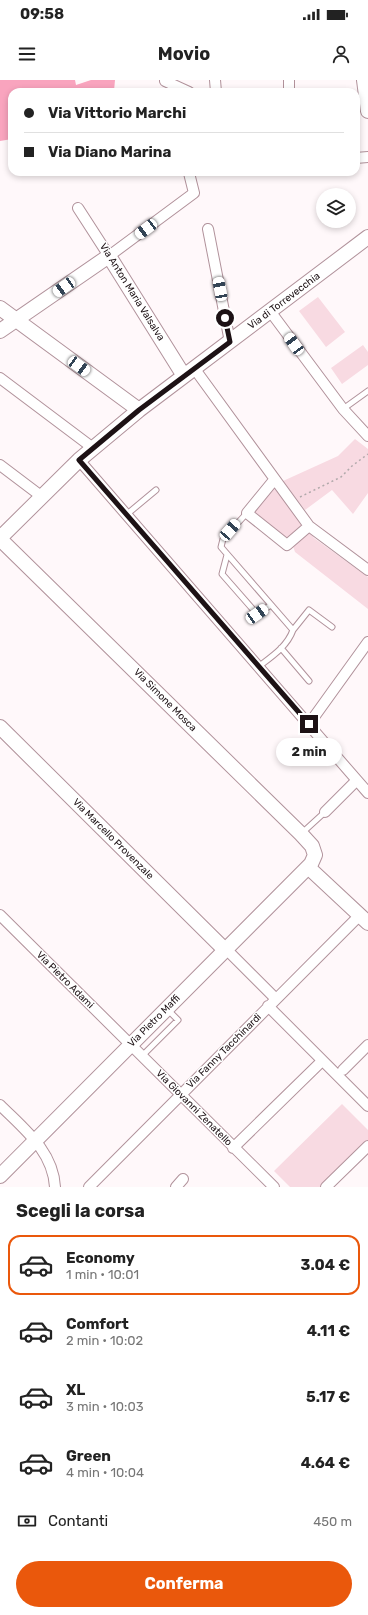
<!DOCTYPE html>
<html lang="it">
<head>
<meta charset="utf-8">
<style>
  :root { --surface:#fff; --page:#f2f2f2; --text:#222; --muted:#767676; --line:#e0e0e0; --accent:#ea580c }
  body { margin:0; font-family:Rubik,sans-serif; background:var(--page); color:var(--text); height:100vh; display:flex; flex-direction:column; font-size:15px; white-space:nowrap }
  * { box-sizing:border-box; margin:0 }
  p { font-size:13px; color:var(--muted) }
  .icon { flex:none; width:22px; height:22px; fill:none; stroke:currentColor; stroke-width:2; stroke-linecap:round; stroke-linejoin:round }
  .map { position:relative; height:1107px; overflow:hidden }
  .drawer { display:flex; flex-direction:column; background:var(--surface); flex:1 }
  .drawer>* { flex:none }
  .banner { position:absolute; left:8px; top:8px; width:352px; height:88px; border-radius:12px; box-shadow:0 2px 6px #0003; display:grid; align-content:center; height:88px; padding:0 16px; background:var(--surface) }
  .buttons { position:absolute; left:316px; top:108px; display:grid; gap:8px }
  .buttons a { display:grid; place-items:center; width:40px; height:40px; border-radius:50%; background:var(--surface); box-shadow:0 2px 6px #0003; font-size:20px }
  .end { position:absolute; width:18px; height:18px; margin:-9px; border:5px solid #1d1215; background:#fff; box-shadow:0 0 0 2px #fff }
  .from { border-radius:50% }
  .bubble { position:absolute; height:28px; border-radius:14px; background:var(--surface); box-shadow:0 2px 6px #0003; font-size:13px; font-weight:700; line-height:28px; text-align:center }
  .car { position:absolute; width:12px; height:24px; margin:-12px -6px; border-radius:5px; box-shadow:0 0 3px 1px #0007; background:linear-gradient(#fff 24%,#345 0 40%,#fff 0 76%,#345 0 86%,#fff 0) }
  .banner b { display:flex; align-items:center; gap:14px; height:38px; font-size:15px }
  .banner b+b { border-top:1px solid var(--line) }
  .banner i { width:10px; height:10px; background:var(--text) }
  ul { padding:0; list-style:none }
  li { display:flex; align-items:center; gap:12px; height:60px; margin:0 8px 6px; padding:0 8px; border:2px solid transparent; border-radius:12px }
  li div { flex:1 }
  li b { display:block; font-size:15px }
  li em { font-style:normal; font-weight:700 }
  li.selected { border-color:var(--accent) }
  li>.icon { width:36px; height:36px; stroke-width:1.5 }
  h2 { padding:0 16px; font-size:18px; line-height:48px }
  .pay { display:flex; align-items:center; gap:10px; height:44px; padding:0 16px; font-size:15px }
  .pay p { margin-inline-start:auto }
  .cta { display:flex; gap:8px; margin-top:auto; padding:8px 16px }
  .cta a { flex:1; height:46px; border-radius:24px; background:var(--accent); color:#fff; font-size:16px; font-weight:700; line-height:46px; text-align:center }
  .status { display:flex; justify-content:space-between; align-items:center; height:28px; padding:0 20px; background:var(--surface); direction:ltr }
  .status svg { height:11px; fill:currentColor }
  header { display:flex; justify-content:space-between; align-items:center; height:52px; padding:0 16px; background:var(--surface); font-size:18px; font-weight:700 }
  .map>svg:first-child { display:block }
  .green { fill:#f8dae2 }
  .forest { fill:#f9a4be }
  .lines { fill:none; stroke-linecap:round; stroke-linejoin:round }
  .lane-casing { stroke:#b1929b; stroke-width:7 }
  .street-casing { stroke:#b1929b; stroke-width:12 }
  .secondary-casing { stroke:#b1929b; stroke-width:16 }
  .path { stroke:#b1a9ab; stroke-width:1.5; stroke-dasharray:2 3; stroke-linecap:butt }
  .lane { stroke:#fff; stroke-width:5 }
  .street { stroke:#fff; stroke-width:10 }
  .secondary { stroke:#fff; stroke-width:14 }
  .route { stroke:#1d1215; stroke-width:5 }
  .labels { text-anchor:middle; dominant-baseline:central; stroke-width:3; stroke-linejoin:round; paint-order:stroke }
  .street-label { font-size:10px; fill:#1d1215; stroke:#fff }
</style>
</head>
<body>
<div class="status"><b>09:58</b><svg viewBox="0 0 49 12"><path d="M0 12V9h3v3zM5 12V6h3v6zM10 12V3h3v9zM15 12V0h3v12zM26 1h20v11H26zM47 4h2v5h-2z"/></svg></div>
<header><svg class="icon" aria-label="menu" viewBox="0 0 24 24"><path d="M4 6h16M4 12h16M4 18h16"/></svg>Movio<svg class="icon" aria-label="person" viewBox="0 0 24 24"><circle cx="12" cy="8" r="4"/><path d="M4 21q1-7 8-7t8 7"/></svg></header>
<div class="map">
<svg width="368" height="1107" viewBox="0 0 368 1107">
  <rect width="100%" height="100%" fill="#fff8fa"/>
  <path class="green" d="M318 217 345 252 326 267 299 231Z
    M363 265 368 272V285L342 304 331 288Z
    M355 359 368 369V413L353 434 332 410 305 430 283 401 338 376Z
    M274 407 304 445 287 459 252 432Z
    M310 452 314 458 368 497V529L295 472 293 466Z
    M342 1024 368 1050V1060L320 1107H290L274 1091Z"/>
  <path class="forest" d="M0 0H75L76 5 91 0H115L114 11 116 12H12V59L0 61Z"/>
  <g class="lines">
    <g class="lane-casing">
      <path id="lane" d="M343 329 368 311
        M247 433 223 459 221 467 293 550C287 567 271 577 258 587
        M126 435 156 410
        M227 475 222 494 257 534 271 525
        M293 550 309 530 332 547
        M281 568 309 601
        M302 753 325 732
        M142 976 178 940 167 929"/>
    </g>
    <g class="street-casing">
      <path id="street" d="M215 0 216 12
        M289 0V12
        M165 1 189 12
        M356 78 368 77
        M78 128 109 176 194 113 189 93
        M208 149 230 262
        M270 231 343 329 368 356
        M194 288 309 446 368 490
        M0 298 93 368
        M79 380 368 713
        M0 385 41 416
        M274 400 247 433 287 465 309 446
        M309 644 368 562
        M325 732 356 701
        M0 835 274 1107
        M231 874 276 919
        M268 926 368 1026
        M343 990 368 965
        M0 1025C24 1049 53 1071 55 1107
        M233 1068 322 981
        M89 1107 360 835
        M176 1107 183 1099
        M326 1107 368 1066"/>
    </g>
    <g class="secondary-casing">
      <path id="secondary" d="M364 0 368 31
        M0 228 139 330
        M0 251 109 176 184 296
        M0 458 79 380 139 330 368 157
        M0 459 301 754 312 766 315 775 311 784 0 1096
        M0 647 225 870
        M308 787 368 843"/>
    </g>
    <path class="path" d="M300 417 341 397 352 386 368 374"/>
    <use href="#lane" class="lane"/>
    <use href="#street" class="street"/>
    <use href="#secondary" class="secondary"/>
  </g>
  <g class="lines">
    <path class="route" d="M225 238 230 262 139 330 79 380 309 644"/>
  </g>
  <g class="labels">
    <g class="street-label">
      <text transform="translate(132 212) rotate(58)">Via Anton Maria Valsalva</text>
      <text transform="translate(284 221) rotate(-37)">Via di Torrevecchia</text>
      <text transform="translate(165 620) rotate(45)">Via Simone Mosca</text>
      <text transform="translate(113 759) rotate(45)">Via Marcello Provenzale</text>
      <text transform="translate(65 900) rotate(45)">Via Pietro Adami</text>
      <text transform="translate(154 941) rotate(-45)">Via Pietro Maffi</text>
      <text transform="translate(224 971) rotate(-45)">Via Fanny Tacchinardi</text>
      <text transform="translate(194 1028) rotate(45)">Via Giovanni Zenatello</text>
    </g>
  </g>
</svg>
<div class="buttons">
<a><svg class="icon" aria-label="layers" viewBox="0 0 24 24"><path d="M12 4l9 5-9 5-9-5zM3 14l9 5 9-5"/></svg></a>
</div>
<i class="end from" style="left:225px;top:238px"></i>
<i class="end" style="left:309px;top:644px"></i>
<div class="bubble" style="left:276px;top:658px;width:66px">2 min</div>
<i class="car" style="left:146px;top:149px;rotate:233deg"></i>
<i class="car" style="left:64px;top:207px;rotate:235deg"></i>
<i class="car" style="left:220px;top:209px;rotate:349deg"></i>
<i class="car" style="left:294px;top:264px;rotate:324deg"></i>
<i class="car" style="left:79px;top:286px;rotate:126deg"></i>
<i class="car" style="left:230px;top:450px;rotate:41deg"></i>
<i class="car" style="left:257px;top:534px;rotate:56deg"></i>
<div class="banner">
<b><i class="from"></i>Via Vittorio Marchi</b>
<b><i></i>Via Diano Marina</b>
</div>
</div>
<section class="drawer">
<h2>Scegli la corsa</h2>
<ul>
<li class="selected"><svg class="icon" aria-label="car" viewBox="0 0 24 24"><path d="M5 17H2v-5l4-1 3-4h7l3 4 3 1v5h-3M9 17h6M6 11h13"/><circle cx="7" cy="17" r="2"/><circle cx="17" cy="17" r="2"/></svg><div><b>Economy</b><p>1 min · 10:01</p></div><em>3.04 €</em></li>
<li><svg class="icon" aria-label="car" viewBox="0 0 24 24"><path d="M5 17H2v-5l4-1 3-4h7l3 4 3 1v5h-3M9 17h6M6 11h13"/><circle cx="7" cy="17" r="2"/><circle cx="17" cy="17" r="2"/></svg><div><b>Comfort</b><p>2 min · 10:02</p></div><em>4.11 €</em></li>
<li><svg class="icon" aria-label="car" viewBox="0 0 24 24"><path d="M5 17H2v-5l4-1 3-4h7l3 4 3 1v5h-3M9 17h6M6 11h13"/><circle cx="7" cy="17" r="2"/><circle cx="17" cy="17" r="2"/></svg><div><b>XL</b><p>3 min · 10:03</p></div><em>5.17 €</em></li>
<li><svg class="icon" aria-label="car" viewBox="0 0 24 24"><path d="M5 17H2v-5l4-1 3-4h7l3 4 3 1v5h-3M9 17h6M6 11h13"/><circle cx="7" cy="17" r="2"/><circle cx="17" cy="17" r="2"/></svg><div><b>Green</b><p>4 min · 10:04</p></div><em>4.64 €</em></li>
</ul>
<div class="pay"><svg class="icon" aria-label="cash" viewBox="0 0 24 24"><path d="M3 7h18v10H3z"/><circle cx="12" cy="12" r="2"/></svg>Contanti<p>450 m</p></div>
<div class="cta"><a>Conferma</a></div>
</section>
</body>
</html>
